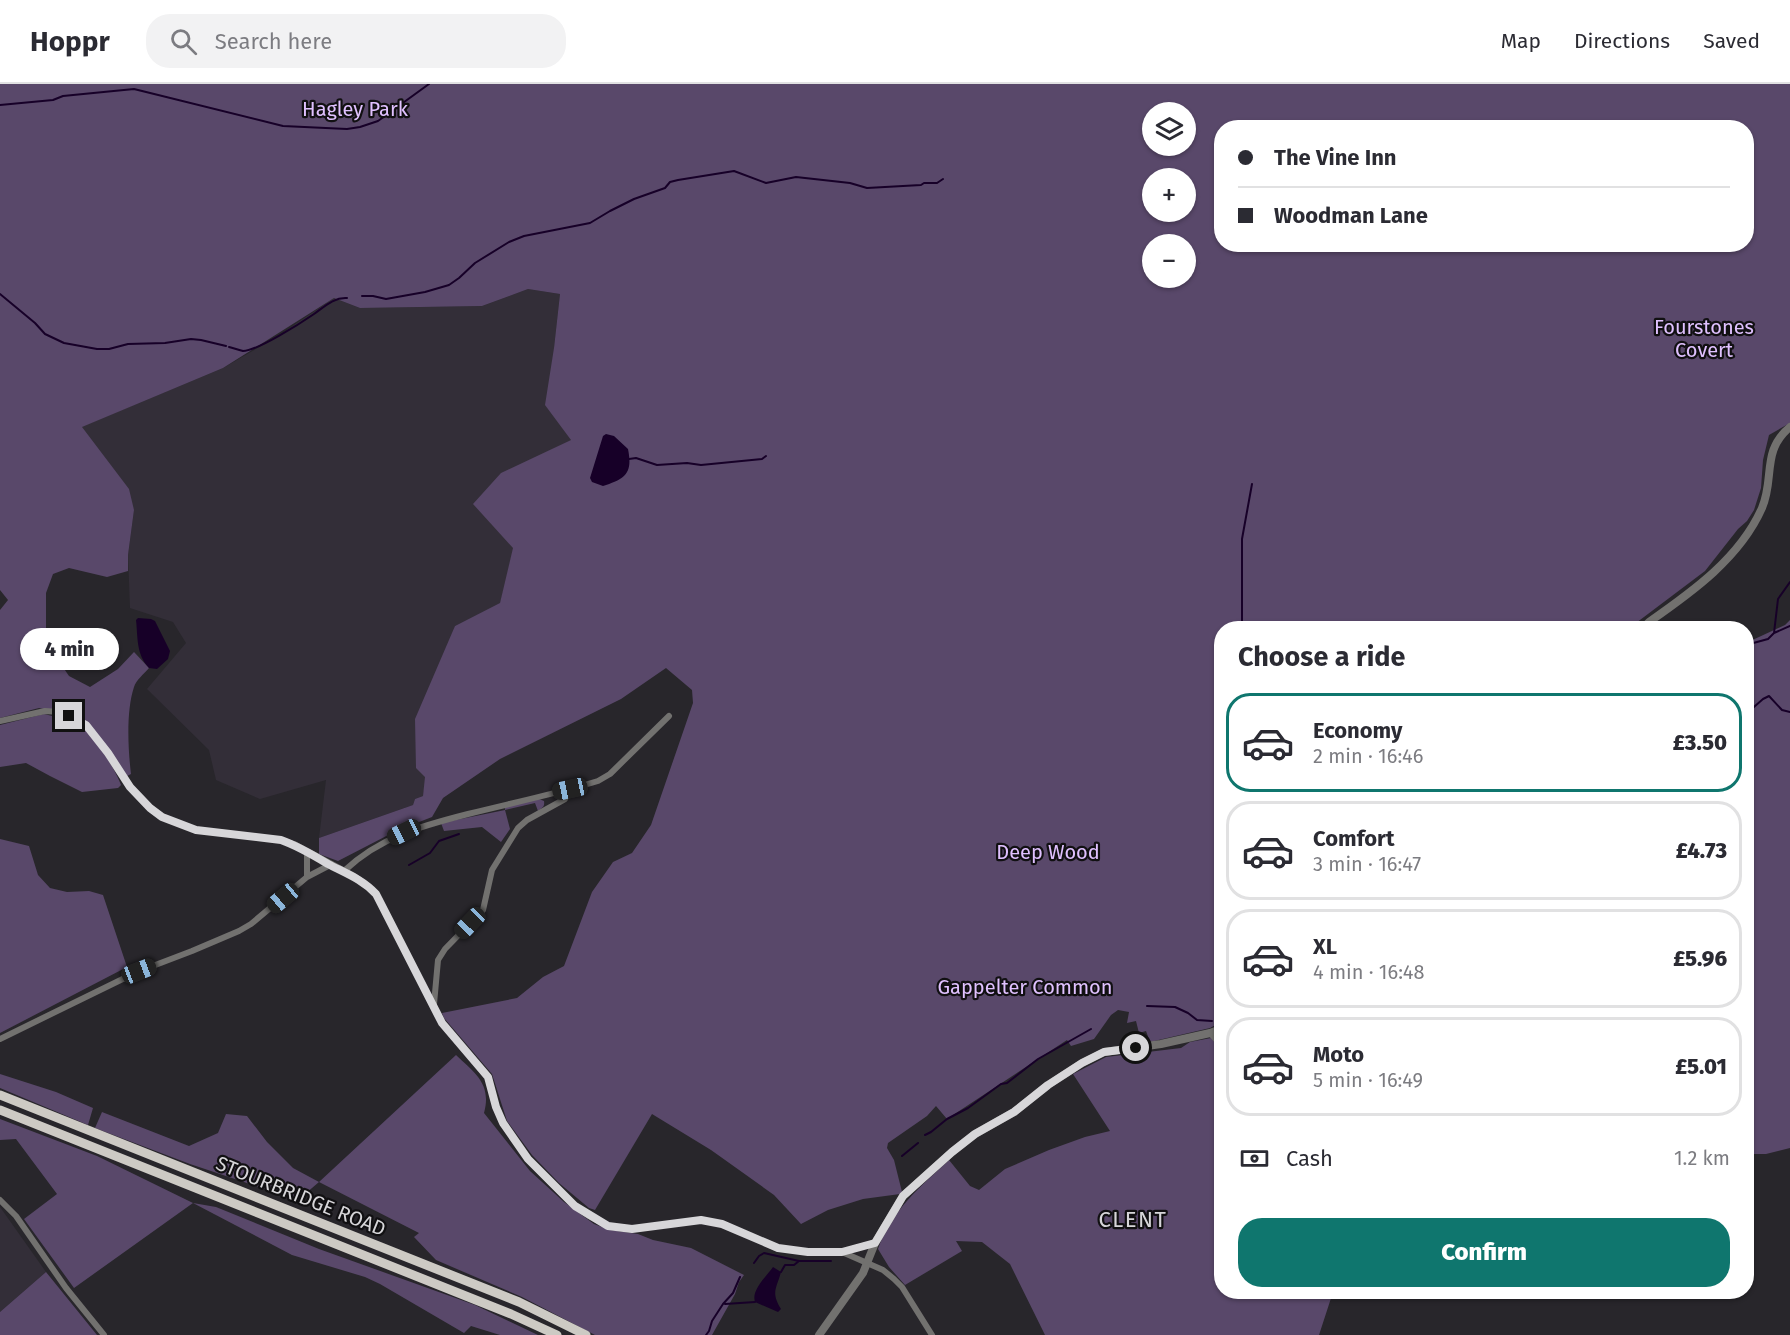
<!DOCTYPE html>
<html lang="en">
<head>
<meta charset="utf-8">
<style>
  :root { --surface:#fff; --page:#f2f2f3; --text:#2b2b33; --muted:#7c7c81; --line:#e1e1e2; --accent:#0f766e }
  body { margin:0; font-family:"Fira Sans",sans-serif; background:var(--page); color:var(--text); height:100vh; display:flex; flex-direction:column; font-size:22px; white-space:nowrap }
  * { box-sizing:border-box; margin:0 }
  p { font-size:20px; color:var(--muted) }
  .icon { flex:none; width:33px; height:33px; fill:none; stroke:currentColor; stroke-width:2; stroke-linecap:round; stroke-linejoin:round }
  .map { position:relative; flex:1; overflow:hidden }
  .details { position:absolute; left:1214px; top:537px; width:540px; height:678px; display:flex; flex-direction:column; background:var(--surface); border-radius:24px; box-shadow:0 2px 4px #0004 }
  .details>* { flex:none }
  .guide { position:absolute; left:1214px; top:36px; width:540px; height:132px; border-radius:24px; box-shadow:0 2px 4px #0004; display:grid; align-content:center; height:132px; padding:0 24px; background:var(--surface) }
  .fabs { position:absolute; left:1142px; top:18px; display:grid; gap:12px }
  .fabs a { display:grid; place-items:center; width:54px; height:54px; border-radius:50%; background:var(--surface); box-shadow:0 2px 4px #0004; font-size:30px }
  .end { position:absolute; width:27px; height:27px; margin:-14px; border:8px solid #d7d6d9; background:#111; box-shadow:0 0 0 3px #111 }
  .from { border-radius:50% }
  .bubble { position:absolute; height:42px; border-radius:21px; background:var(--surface); box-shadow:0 2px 4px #0004; font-size:20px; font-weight:800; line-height:42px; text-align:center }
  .car { position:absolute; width:18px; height:36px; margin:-18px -9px; border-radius:8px; box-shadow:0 0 4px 2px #0007; background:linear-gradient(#222 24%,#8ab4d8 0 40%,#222 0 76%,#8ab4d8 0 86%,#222 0) }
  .guide b { display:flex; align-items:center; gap:21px; height:57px; font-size:22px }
  .guide b+b { border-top:2px solid var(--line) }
  .guide i { width:15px; height:15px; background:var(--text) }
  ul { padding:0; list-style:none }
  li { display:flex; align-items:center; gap:18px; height:99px; margin:0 12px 9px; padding:0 12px; border:3px solid var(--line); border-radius:24px }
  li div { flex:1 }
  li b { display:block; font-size:22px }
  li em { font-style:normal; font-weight:800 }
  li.current { border-color:var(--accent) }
  li>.icon { width:54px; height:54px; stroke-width:1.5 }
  h2 { padding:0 24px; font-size:27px; line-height:72px }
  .pay { display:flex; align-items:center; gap:15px; height:66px; padding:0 24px; font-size:22px }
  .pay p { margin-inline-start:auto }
  .action { display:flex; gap:12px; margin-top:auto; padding:12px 24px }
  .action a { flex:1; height:69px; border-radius:24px; background:var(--accent); color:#fff; font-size:24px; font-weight:800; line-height:69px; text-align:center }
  header { display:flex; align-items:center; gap:36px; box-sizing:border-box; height:84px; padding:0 30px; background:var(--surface); border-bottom:2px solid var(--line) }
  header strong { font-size:28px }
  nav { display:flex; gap:33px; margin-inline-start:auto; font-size:21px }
  .search { width:420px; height:54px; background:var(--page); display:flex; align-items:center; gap:15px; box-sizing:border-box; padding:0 21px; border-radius:24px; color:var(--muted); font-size:22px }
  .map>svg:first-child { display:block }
  .built { fill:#332e38 }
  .green { fill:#59486a; fill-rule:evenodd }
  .water { fill:#170028 }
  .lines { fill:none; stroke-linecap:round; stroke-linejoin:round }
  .stream { stroke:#170028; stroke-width:2 }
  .minor { stroke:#72716f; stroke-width:6 }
  .tertiary { stroke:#72716f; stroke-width:8 }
  .trunk { stroke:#cdcac4; stroke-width:9 }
  .route { stroke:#d7d6d9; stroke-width:8 }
  .labels { text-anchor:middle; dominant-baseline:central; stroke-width:4.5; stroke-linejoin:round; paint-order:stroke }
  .park-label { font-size:20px; fill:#e0c1ff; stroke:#111012 }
  .street-label { font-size:20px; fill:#d7d6d9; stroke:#111012 }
  .quarter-label { font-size:22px; letter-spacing:1.5px; fill:#d7d6d9; stroke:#111012 }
</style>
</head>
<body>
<header>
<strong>Hoppr</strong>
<div class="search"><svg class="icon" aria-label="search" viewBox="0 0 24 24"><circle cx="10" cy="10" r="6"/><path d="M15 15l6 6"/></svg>Search here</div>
<nav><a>Map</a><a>Directions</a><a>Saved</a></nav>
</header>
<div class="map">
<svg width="1790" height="1251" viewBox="0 0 1790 1251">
  <rect width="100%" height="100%" fill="#28262b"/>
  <path class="built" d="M528 205 560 210 554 264 571 356 541 371 514 463 500 520 455 542 423 712 415 715 413 721 319 754 326 696 260 715 216 696 209 666 147 605 186 559 173 538 130 524 128 471 134 426 81 343 223 284 275 254 334 214 360 224 482 222Z
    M0 1123 46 1188 0 1228Z"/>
  <path class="green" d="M0 0H1790V339L1769 351 1763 376 1761 404 1754 426 1747 437 1738 445 1705 487 1636 539 1633 544H1221V938L1210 944 1150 958 1146 947 1139 949 1136 937 1127 939 1129 928 1118 926 1111 931 1094 955 1071 962 1067 956 947 1035 936 1022 927 1032 888 1059 887 1064 894 1076 902 1108 900 1110 863 1115 828 1126 801 1140 774 1111 711 1066 652 1030 595 1126 589 1124 559 1099 532 1071 507 1037 492 990 444 934 442 929 517 914 543 893 564 882 592 808 613 778 632 769 651 741 693 619 692 606 666 584 621 615 500 675 443 714 432 733 396 747 338 777 319 770V754L413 721 415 715 423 712 425 693 416 684 415 635 455 542 500 519 513 464 473 420 501 389 571 356 545 321 554 264 560 210 528 205 482 222 360 224 334 214 223 284 82 343 129 405 134 426 128 471V487L107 493 69 484 53 490 46 509V554L54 570 69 592 90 603 118 585 134 568 149 584C144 590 136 596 134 603 126 627 128 665 131 690L127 692 87 638 74 631 39 624 0 634V526L8 516 0 506ZM1152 28H1185V62H1152ZM1221 44H1746V160H1221ZM1152 94H1185V128H1152ZM1152 160H1185V194H1152Z
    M1790 536V1064L1766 1070H1746V559L1785 541Z
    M44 630C55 633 67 634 77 639 91 646 116 686 121 701L118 704 82 708 50 692 26 679 0 683V641Z
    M539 715 544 717C545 723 542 724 538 727L535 719 505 726 510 745 501 758 482 743 444 747 441 739 505 726V722Z
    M0 755 29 762 38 791 50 804 67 808 89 807 103 811 127 883 0 949Z
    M1211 954 1221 965V1208H1333L1319 1251H1045L1010 1180 982 1158 956 1157 962 1167 905 1201 889 1183 878 1165C892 1126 920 1103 949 1076L970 1102 979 1106 1005 1085 1049 1066 1085 1053 1110 1047 1073 990 1106 973 1181 964 1190 958Z
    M456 971C475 989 492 1000 484 1029L530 1087 564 1118 594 1140 610 1146 638 1150 653 1156 691 1164 744 1191 739 1198 735 1210 712 1251H595L522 1213 436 1176 414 1153 419 1149 319 1098 298 1116 190 1080 95 1044 102 1028 189 1062 218 1049 226 1030 247 1032 267 1058 293 1084 319 1098Z
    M0 990 56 1008 93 1024 88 1041 0 1004Z
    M0 1035 97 1072 193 1119 216 1123 319 1165 475 1221 538 1251H500L471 1242 464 1249 380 1200 365 1193 292 1171 193 1119 74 1204 24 1135 57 1110 16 1055 0 1056Z
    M46 1188 97 1251H0V1228Z"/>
  <path class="water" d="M606 350 614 352 628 365C633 390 625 395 603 402L592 398 590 394 603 352Z
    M138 534 151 535 155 537 170 567 168 575 157 585 149 584C136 570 138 554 136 536Z
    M773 1183 781 1188C776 1206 771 1208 781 1225L778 1228 755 1218C751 1206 766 1193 773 1183Z"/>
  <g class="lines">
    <path class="stream" d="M0 21 53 16 63 12 134 5 283 42 347 45 360 43 378 37 429 0
      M0 210 35 239 45 250 64 259 97 265H109L128 260 165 259 191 255 201 256 226 262
      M362 212H373L386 215 425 208 449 201 459 194 475 179 509 158 524 152 590 139 610 127 634 115 665 104 670 98 678 96 734 87 766 99 796 93 850 99 867 104 921 101 924 99H937L943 95
      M229 263C233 264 239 266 243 267 257 267 301 239 314 230 324 223 334 213 347 214
      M629 375 636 374 657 381 687 379 701 381 762 375 766 372
      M1242 544V455L1252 400
      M1774 549 1778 515 1790 498
      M1746 561 1768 555 1774 549 1790 542
      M1746 630 1763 615 1769 612 1782 626 1790 628
      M409 781 430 769 439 757 459 750
      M1147 922 1175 923 1188 929 1197 936 1212 937
      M925 1051 931 1048 947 1035 968 1024 1001 1000 1007 999 1038 975 1091 945
      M902 1072 918 1059
      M754 1179 759 1172 764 1169 799 1177H831
      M781 1188 785 1181H794L799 1177
      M725 1220 755 1218
      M706 1251 709 1247 712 1237 723 1220 733 1209 740 1193"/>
    <path class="minor" d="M0 637 45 627 59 628 69 632 86 641 108 669 130 703 150 724 162 733 196 746 281 756 294 760 354 792 364 799 376 810 442 939 488 993 496 1023 503 1039 528 1075 549 1097 575 1122 589 1132 608 1142 632 1145 701 1136 722 1140 778 1164 809 1168H842L875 1159
      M307 767V793
      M344 787C380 753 421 742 468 730 512 719 555 710 598 697L610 690 669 632
      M434 920 438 876 445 865 483 826 492 786 518 744 527 736 565 715 570 705
      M1210 949 1221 961
      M0 955 137 888 192 867 239 847 251 840 307 793 330 781
      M0 1116 16 1132 66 1204 104 1251
      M842 1168 883 1186 894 1195 902 1203 932 1251"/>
    <path class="tertiary" d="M1643 544 1649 538C1692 508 1740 474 1762 424 1775 394 1761 367 1790 343
      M819 1251 863 1189 875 1159 903 1112 952 1068 975 1050 1014 1028 1048 1001 1082 979 1104 968 1161 960 1210 949 1221 945"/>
    <path class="trunk" d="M0 1011 519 1218 586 1251
      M0 1026 511 1230 557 1251"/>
  </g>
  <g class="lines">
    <path class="route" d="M69 632 86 641 108 669 130 703 150 724 162 733 196 746 281 756C298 762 313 771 328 780 345 789 362 795 376 810L442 939 488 993 496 1023 503 1039 528 1075 575 1122 608 1142 632 1145 701 1136 722 1140 778 1164 808 1168H842L875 1159 903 1112 952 1068 975 1050 1014 1028 1048 1001 1082 979 1104 968 1136 964"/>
  </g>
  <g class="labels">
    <g class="park-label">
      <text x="355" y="25">Hagley Park</text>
      <text x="1704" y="243">Fourstones<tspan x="1704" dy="23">Covert</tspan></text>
      <text x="1048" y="768">Deep Wood</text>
      <text x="1025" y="903">Gappelter Common</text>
    </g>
    <g class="street-label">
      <text transform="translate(301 1112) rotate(22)">STOURBRIDGE ROAD</text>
    </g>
    <g class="quarter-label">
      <text x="1133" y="1135">CLENT</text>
    </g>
  </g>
</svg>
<div class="fabs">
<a><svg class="icon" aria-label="layers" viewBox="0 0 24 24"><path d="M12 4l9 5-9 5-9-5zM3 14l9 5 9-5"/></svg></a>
<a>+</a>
<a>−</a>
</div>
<i class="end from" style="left:1136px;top:964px"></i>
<i class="end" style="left:69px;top:632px"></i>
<div class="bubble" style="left:20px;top:544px;width:99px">4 min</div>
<i class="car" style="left:570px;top:705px;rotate:258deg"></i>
<i class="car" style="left:404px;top:748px;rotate:244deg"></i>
<i class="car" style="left:283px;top:814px;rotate:230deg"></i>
<i class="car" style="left:470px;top:839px;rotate:224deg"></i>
<i class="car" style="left:139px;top:887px;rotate:69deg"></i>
<div class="guide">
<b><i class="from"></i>The Vine Inn</b>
<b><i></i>Woodman Lane</b>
</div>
<section class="details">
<h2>Choose a ride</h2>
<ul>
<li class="current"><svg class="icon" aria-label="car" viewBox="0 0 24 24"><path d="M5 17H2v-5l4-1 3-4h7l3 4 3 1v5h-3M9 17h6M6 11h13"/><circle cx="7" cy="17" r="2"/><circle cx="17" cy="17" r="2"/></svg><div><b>Economy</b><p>2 min · 16:46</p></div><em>£3.50</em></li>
<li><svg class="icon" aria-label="car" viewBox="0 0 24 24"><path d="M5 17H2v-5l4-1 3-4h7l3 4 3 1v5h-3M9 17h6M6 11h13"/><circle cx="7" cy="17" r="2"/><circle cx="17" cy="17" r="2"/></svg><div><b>Comfort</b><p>3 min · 16:47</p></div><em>£4.73</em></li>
<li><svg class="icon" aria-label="car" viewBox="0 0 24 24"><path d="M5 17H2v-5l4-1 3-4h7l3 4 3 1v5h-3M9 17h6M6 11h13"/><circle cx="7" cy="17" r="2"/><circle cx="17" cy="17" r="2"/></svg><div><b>XL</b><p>4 min · 16:48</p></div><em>£5.96</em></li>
<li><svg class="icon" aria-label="car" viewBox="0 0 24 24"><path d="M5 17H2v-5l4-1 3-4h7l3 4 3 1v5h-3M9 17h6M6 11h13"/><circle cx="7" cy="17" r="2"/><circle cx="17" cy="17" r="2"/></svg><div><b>Moto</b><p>5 min · 16:49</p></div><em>£5.01</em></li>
</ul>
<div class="pay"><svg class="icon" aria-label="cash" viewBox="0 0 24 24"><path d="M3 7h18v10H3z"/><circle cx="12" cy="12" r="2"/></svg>Cash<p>1.2 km</p></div>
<div class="action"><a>Confirm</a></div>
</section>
</div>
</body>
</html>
